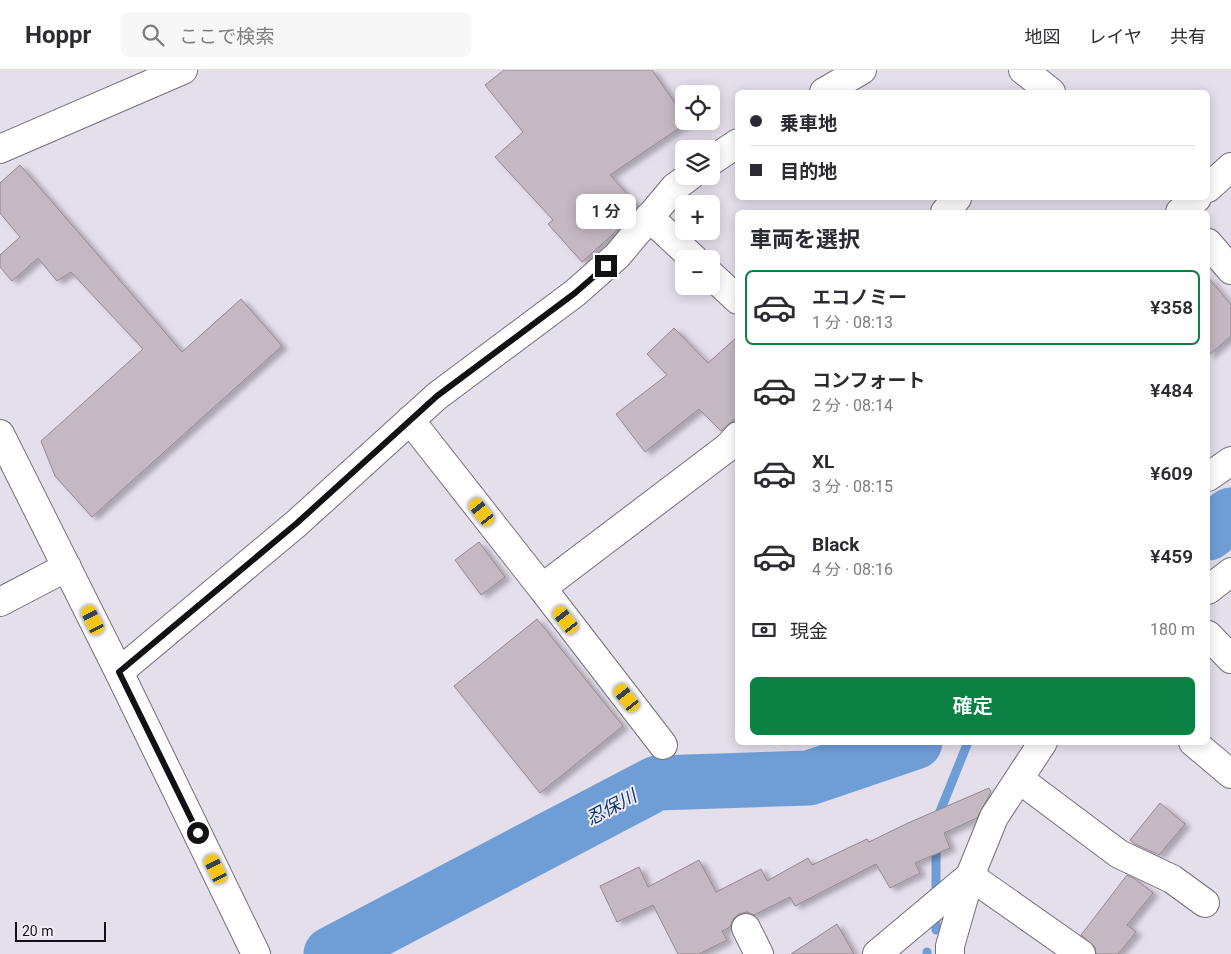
<!DOCTYPE html>
<html lang="ja">
<head>
<meta charset="utf-8">
<style>
  :root { --surface:#fff; --page:#f7f7f7; --text:#2b2b33; --muted:#7c7c81; --line:#e1e1e2; --accent:#0b8043 }
  body { margin:0; font-family:Roboto,"Noto Sans JP",sans-serif; background:var(--page); color:var(--text); height:100vh; display:flex; flex-direction:column; font-size:19px; white-space:nowrap }
  * { box-sizing:border-box; margin:0 }
  p { font-size:16px; color:var(--muted) }
  .icon { flex:none; width:28px; height:28px; fill:none; stroke:currentColor; stroke-width:2; stroke-linecap:round; stroke-linejoin:round }
  .map { position:relative; flex:1; overflow:hidden }
  .sheet { position:absolute; left:735px; top:140px; width:475px; height:535px; display:flex; flex-direction:column; background:var(--surface); border-radius:8px; box-shadow:0 2px 12px #0003 }
  .sheet>* { flex:none }
  .hud { position:absolute; left:735px; top:20px; width:475px; height:110px; border-radius:8px; box-shadow:0 2px 12px #0003; display:grid; align-content:center; height:110px; padding:0 15px; background:var(--surface) }
  .buttons { position:absolute; left:675px; top:15px; display:grid; gap:10px }
  .buttons a { display:grid; place-items:center; width:45px; height:45px; border-radius:8px; background:var(--surface); box-shadow:0 2px 12px #0003; font-size:25px }
  .scale { position:absolute; left:15px; bottom:12px; width:91px; box-sizing:border-box; padding-left:5px; border:2px solid #131115; border-top:0; font-size:14px; line-height:18px; white-space:nowrap; color:#131115; -webkit-text-stroke:4px #f2ecf9; paint-order:stroke }
  .end { position:absolute; width:22px; height:22px; margin:-11px; border:6px solid #131115; background:#fff; box-shadow:0 0 0 2px #fff }
  .from { border-radius:50% }
  .bubble { position:absolute; height:35px; border-radius:8px; background:var(--surface); box-shadow:0 2px 12px #0003; font-size:16px; font-weight:600; line-height:35px; text-align:center }
  .car { position:absolute; width:15px; height:30px; margin:-15px -8px; border-radius:6px; box-shadow:0 0 4px 1px #0007; background:linear-gradient(#f5c518 24%,#345 0 40%,#f5c518 0 76%,#345 0 86%,#f5c518 0) }
  .hud b { display:flex; align-items:center; gap:18px; height:48px; font-size:19px }
  .hud b+b { border-top:1px solid var(--line) }
  .hud i { width:12px; height:12px; background:var(--text) }
  ul { padding:0; list-style:none }
  li { display:flex; align-items:center; gap:15px; height:75px; margin:0 10px 8px; padding:0 5px; border:2px solid transparent; border-radius:8px }
  li div { flex:1 }
  li b { display:block; font-size:19px }
  li em { font-style:normal; font-weight:600 }
  li.selected { border-color:var(--accent) }
  li>.icon { width:45px; height:45px; stroke-width:1.5 }
  h2 { padding:0 15px; font-size:22px; line-height:60px }
  .pay { display:flex; align-items:center; gap:12px; height:55px; padding:0 15px; font-size:19px }
  .pay p { margin-inline-start:auto }
  .button { display:flex; gap:10px; margin-top:auto; padding:10px 15px }
  .button a { flex:1; height:58px; border-radius:8px; background:var(--accent); color:#fff; font-size:20px; font-weight:600; line-height:58px; text-align:center }
  header { display:flex; align-items:center; gap:30px; box-sizing:border-box; height:70px; padding:0 25px; background:var(--surface); border-bottom:1px solid var(--line) }
  header strong { font-size:24px }
  nav { display:flex; gap:28px; margin-inline-start:auto; font-size:18px }
  .search { width:350px; height:45px; background:var(--page); display:flex; align-items:center; gap:12px; box-sizing:border-box; padding:0 18px; border-radius:8px; color:var(--muted); font-size:19px }
  .map>svg:first-child { display:block }
  .lines { fill:none; stroke-linecap:round; stroke-linejoin:round }
  .stream { stroke:#6f9ed7; stroke-width:9 }
  .river { stroke:#6f9ed7; stroke-width:55 }
  .building { fill:#c4b8c2; stroke:#948891; filter:url(#shadow) }
  .minor-casing { stroke:#746f7a; stroke-width:30 }
  .minor { stroke:#fff; stroke-width:28 }
  .route { stroke:#131115; stroke-width:6 }
  .labels { text-anchor:middle; dominant-baseline:central; stroke-width:4; stroke-linejoin:round; paint-order:stroke }
  .water-label { font-size:18px; font-style:italic; fill:#05376b; stroke:#f2ecf9 }
</style>
</head>
<body>
<header>
<strong>Hoppr</strong>
<div class="search"><svg class="icon" aria-label="search" viewBox="0 0 24 24"><circle cx="10" cy="10" r="6"/><path d="M15 15l6 6"/></svg>ここで検索</div>
<nav><a>地図</a><a>レイヤ</a><a>共有</a></nav>
</header>
<div class="map">
<svg width="1231" height="884" viewBox="0 0 1231 884">
  <defs>
    <filter id="shadow"><feDropShadow dx="5.5" dy="3" stdDeviation="2.5" flood-color="#0004"/></filter>
  </defs>
  <rect width="100%" height="100%" fill="#e5deeb"/>
  <g class="lines">
    <path class="stream" d="M937 749 968 672
      M936 774V828
      M936 841V860
      M927 882V884"/>
    <path class="river" d="M1208 463 1231 445
      M331 884 657 713 809 708 915 672"/>
  </g>
  <path class="building" d="M504 0H652L684 46V51L688 52 610 105 638 136 623 155 582 192 548 154 553 150 495 87 523 62 485 15Z
    M20 95 182 282 241 229 282 276 92 447 55 406 41 371 143 279 71 202 57 211 38 188 12 211 0 197V185L20 167 0 143V113Z
    M1208 207 1231 235V266L1208 286Z
    M674 258 708 293 738 266V346L721 361 699 339 645 382 616 344 667 305 647 284Z
    M479 472 505 507 481 525 455 490Z
    M537 549 623 656 540 723 454 616Z
    M989 718 991 722 977 748 944 763 950 778 915 793 920 803 890 818 876 794 795 836 790 827 754 845 747 842 739 844 733 849 730 857 722 861 727 870 699 884H678L653 835 617 852 600 816 639 797 648 817 699 790 716 822 761 799 767 811 808 788 812 795 867 769 869 772 908 753Z
    M1160 733 1185 754 1159 785 1135 774 1130 770Z
    M1127 805 1135 809 1153 823 1127 855 1136 862 1118 884H1096L1095 877 1081 865Z
    M837 854 854 884H791Z"/>
  <g class="lines">
    <g class="minor-casing">
      <path id="minor" d="M1023 0 1051 22
        M824 22 862 0
        M0 79 183 0
        M711 91 738 73
        M1208 118 1231 97
        M945 142 957 128
        M1180 142 1197 128
        M649 147 694 189
        M1208 173 1231 200
        M711 205 738 230
        M410 350 542 518 728 377 738 366
        M0 364 119 602 256 884
        M1208 407 1231 391
        M542 518 663 675
        M1208 520 1231 502
        M0 532 67 497
        M1208 565 1231 589
        M119 602 297 453 437 326 575 223 617 186 675 117 690 106
        M1193 672 1231 704
        M1019 709 1119 784 1172 809 1205 833
        M970 806 1081 884
        M746 858 759 884
        M877 884 970 806
        M950 884V876L970 806 994 747 1043 672"/>
    </g>
    <use href="#minor" class="minor"/>
  </g>
  <g class="lines">
    <path class="route" d="M198 763 119 602 297 453 437 326 575 223 606 196"/>
  </g>
  <g class="labels">
    <g class="water-label">
      <text transform="translate(611 737) rotate(-28)">忍保川</text>
    </g>
  </g>
</svg>
<div class="buttons">
<a><svg class="icon" aria-label="locate" viewBox="0 0 24 24"><circle cx="12" cy="12" r="6"/><path d="M12 2v4M12 18v4M2 12h4M18 12h4"/></svg></a>
<a><svg class="icon" aria-label="layers" viewBox="0 0 24 24"><path d="M12 4l9 5-9 5-9-5zM3 14l9 5 9-5"/></svg></a>
<a>+</a>
<a>−</a>
</div>
<div class="scale">20 m</div>
<i class="end from" style="left:198px;top:763px"></i>
<i class="end" style="left:606px;top:196px"></i>
<div class="bubble" style="left:576px;top:124px;width:60px">1 分</div>
<i class="car" style="left:482px;top:442px;rotate:322deg"></i>
<i class="car" style="left:93px;top:550px;rotate:334deg"></i>
<i class="car" style="left:566px;top:550px;rotate:322deg"></i>
<i class="car" style="left:627px;top:628px;rotate:322deg"></i>
<i class="car" style="left:216px;top:799px;rotate:334deg"></i>
<div class="hud">
<b><i class="from"></i>乗車地</b>
<b><i></i>目的地</b>
</div>
<section class="sheet">
<h2>車両を選択</h2>
<ul>
<li class="selected"><svg class="icon" aria-label="car" viewBox="0 0 24 24"><path d="M5 17H2v-5l4-1 3-4h7l3 4 3 1v5h-3M9 17h6M6 11h13"/><circle cx="7" cy="17" r="2"/><circle cx="17" cy="17" r="2"/></svg><div><b>エコノミー</b><p>1 分 · 08:13</p></div><em>¥358</em></li>
<li><svg class="icon" aria-label="car" viewBox="0 0 24 24"><path d="M5 17H2v-5l4-1 3-4h7l3 4 3 1v5h-3M9 17h6M6 11h13"/><circle cx="7" cy="17" r="2"/><circle cx="17" cy="17" r="2"/></svg><div><b>コンフォート</b><p>2 分 · 08:14</p></div><em>¥484</em></li>
<li><svg class="icon" aria-label="car" viewBox="0 0 24 24"><path d="M5 17H2v-5l4-1 3-4h7l3 4 3 1v5h-3M9 17h6M6 11h13"/><circle cx="7" cy="17" r="2"/><circle cx="17" cy="17" r="2"/></svg><div><b>XL</b><p>3 分 · 08:15</p></div><em>¥609</em></li>
<li><svg class="icon" aria-label="car" viewBox="0 0 24 24"><path d="M5 17H2v-5l4-1 3-4h7l3 4 3 1v5h-3M9 17h6M6 11h13"/><circle cx="7" cy="17" r="2"/><circle cx="17" cy="17" r="2"/></svg><div><b>Black</b><p>4 分 · 08:16</p></div><em>¥459</em></li>
</ul>
<div class="pay"><svg class="icon" aria-label="cash" viewBox="0 0 24 24"><path d="M3 7h18v10H3z"/><circle cx="12" cy="12" r="2"/></svg>現金<p>180 m</p></div>
<div class="button"><a>確定</a></div>
</section>
</div>
</body>
</html>
